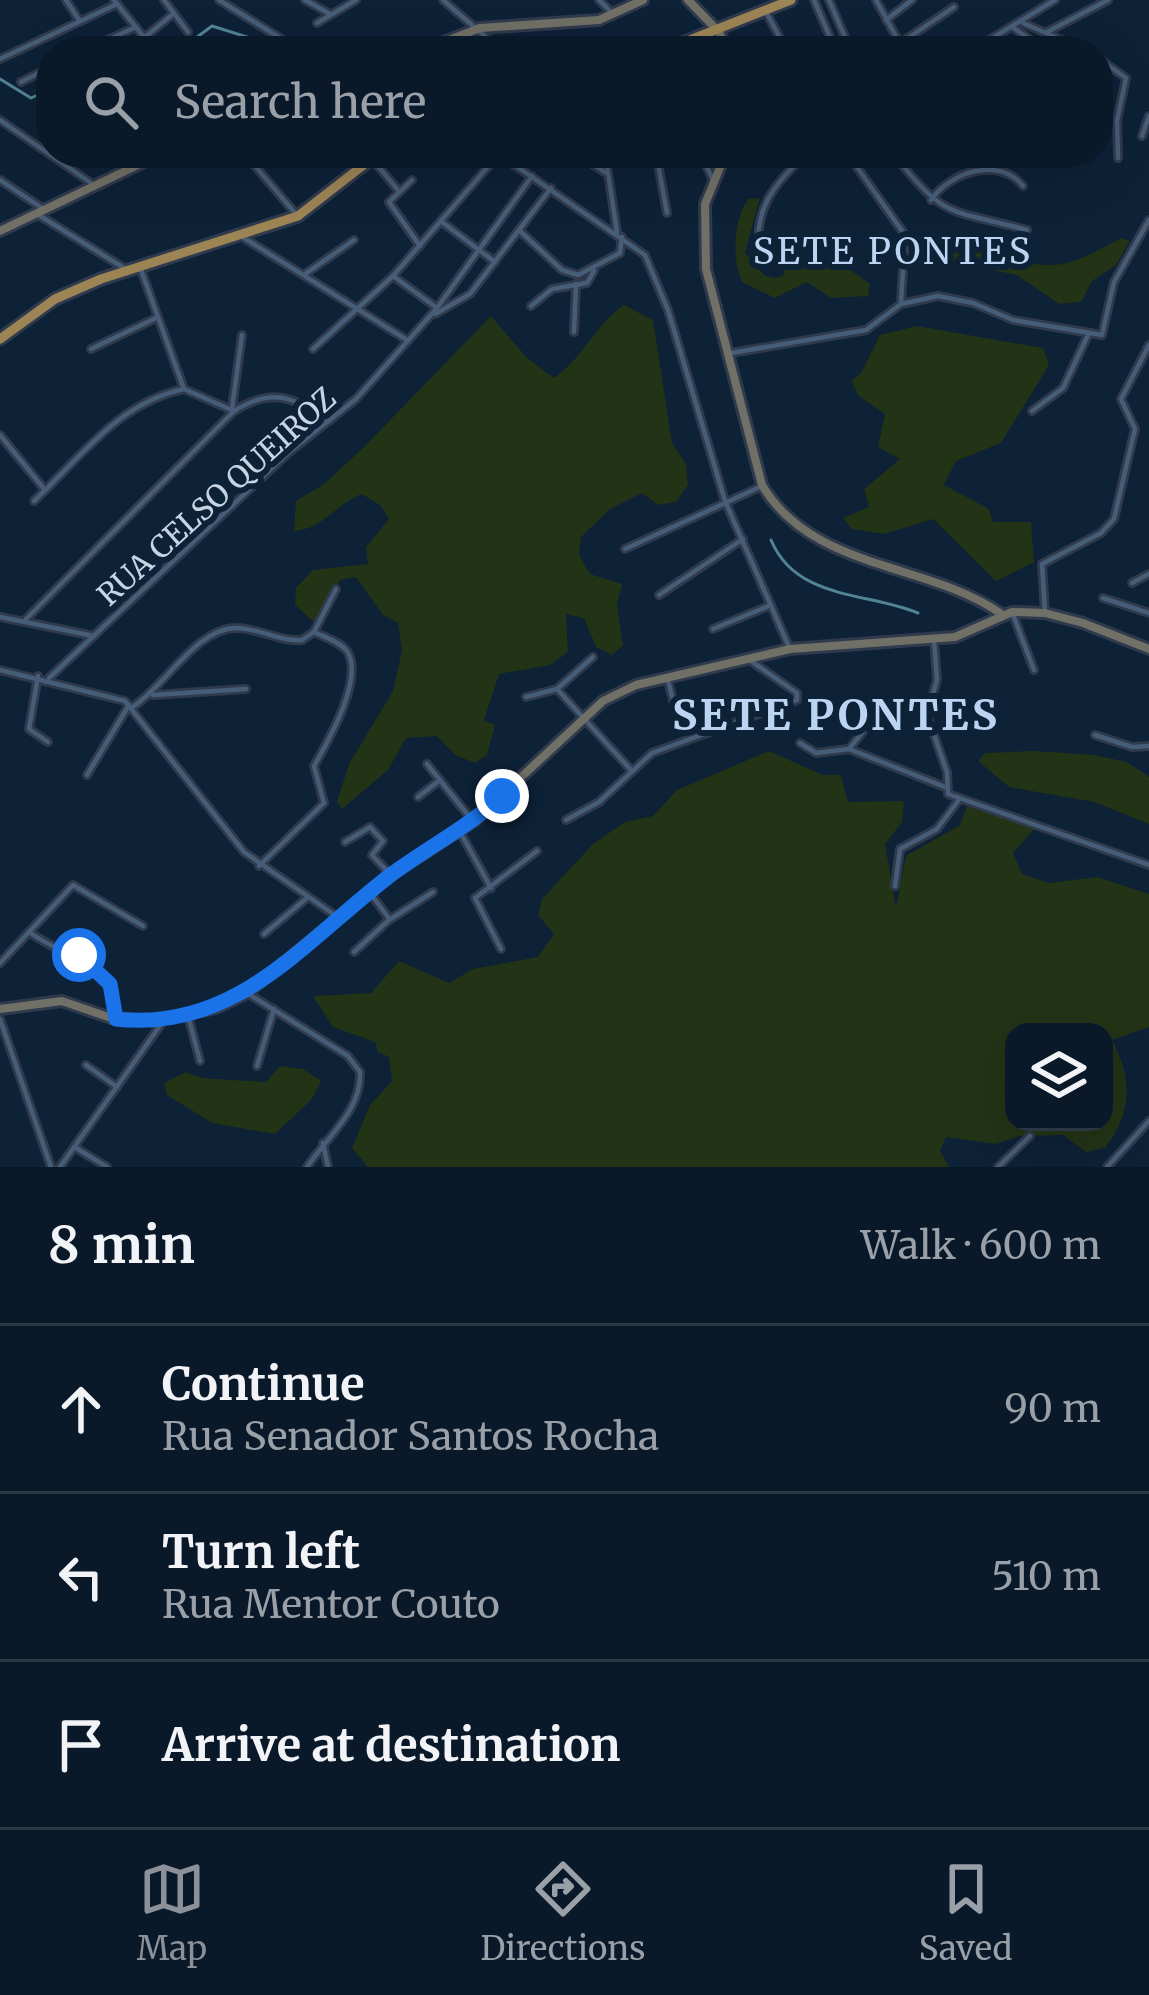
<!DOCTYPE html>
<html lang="en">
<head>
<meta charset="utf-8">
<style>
	body { margin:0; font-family:Merriweather,serif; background:#132231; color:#f1f3f6 }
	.controls { position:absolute; right:36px; bottom:36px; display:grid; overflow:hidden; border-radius:24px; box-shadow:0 12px 48px #0002 }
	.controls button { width:108px; height:108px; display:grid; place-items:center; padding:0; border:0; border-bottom:3px solid #2a3846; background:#0a1929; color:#f1f3f6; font:60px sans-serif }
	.stop { position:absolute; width:36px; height:36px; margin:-27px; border:9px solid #1a73e8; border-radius:50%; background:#fff }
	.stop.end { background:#1a73e8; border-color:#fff; box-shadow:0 3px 12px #0008 }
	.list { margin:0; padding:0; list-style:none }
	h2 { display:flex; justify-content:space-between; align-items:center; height:156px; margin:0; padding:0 48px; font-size:51px }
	h2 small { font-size:39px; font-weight:400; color:#99a0a8 }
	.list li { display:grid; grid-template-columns:78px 1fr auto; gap:36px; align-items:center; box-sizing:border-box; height:168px; padding:0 48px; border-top:3px solid #2a3846 }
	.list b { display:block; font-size:45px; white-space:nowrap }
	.list p { margin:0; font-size:39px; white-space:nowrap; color:#99a0a8 }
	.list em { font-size:39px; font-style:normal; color:#99a0a8 }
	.icon { flex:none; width:66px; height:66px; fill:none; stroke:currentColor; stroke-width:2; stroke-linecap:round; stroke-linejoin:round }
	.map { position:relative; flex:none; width:1149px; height:1167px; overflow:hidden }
	.search { position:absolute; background:#0a1929; box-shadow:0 12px 48px #0002; left:36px; right:36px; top:36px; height:132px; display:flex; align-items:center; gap:30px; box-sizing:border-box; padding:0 42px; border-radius:48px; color:#99a0a8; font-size:45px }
	.sheet { height:660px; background:#0a1929 }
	nav { display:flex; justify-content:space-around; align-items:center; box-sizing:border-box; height:168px; border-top:3px solid #2a3846; background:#0a1929; font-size:33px; color:#99a0a8 }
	nav a { display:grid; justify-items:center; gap:6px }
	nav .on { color:#8c9099 }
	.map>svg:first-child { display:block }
	.green { fill:#233316; fill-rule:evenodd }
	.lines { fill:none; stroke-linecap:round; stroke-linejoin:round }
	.stream { stroke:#528592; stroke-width:3 }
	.street-casing { stroke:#303a4d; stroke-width:10 }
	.secondary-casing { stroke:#303a4d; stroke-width:14 }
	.primary-casing { stroke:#303a4d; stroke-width:15 }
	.street { stroke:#475d77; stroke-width:4.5 }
	.secondary { stroke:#717066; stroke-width:8 }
	.primary { stroke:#9c8455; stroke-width:9 }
	.route { stroke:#1a73e8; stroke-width:15 }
	.labels { text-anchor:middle; stroke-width:12; stroke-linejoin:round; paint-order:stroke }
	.street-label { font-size:30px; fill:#c7d4e3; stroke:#0d2137 }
	.quarter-label { font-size:36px; letter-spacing:3px; fill:#bbd4f2; stroke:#0d2137 }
	.district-label { font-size:42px; font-weight:bold; letter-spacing:3px; fill:#bbd4f2; stroke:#0d2137 }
</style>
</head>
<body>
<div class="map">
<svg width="1149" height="1167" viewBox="0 0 1149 1167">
	<rect width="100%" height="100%" fill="#0d2137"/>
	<g class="green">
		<path d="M760,198L745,253L765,276L776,278L784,275V265L791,261C837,276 819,245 870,284L868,296L831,298L807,282L775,298L742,282C732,259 733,221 748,199Z"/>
		<path d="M1121,238L1130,241L1116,265L1092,281L1081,302L1059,304L1017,275L951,262L942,248C977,237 1015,267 1051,265C1075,265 1100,249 1121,238Z"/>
		<path d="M624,305L653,320L672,443L686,464L688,485L676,502L658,505L642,493L610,509L581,537L579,555L590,574L622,584L617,605L623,645L612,655L596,647L584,618L566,614L568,652L550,665L499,674L484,720L495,725L487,755L475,763L455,755L437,736L406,738L388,770L342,809L337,802L349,764L393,691L402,650L398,623L383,615L356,577L340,580L325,611L314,622L295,605L296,588L313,570L368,564L366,547L389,519L380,505L362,494C335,504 324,529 294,531L296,501L324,484L363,448L491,316L527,358L554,378C582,359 596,324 624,305Z"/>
		<path d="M917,326L1043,348L1049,365L1001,443L956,461L944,485L989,509L993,522H1031L1034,562L996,581L933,519L884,534L852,529L843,518L869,507L864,489L900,459L878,447L885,414L859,396L851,381L861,373L880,335Z"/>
		<path d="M769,751L823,775H841L848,802L904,801L902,822L885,844L896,908L906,856L960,825L968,803L1035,828L1013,853L1022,874L1049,883L1097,877L1149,894V1027L1112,1040C1133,1079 1132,1113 1105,1148L1086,1152L1063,1135L1020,1136L996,1144L946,1137L940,1151L949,1167H368L352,1148L370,1105L392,1081L389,1057L378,1052L375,1042L333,1027L313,996L371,993L399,961L449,983L473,969L538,957L554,934L538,915L542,899L593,844L625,822L653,816L677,790ZM1014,1032H1104V1122H1014Z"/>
		<path d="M1034,751L1094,755L1127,762L1149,777V824L1094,802L1009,787L978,761L985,753Z"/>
		<path d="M280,1066L303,1069L321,1081L312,1099L275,1134L212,1123L167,1095L164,1083L186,1072L201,1078L266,1082Z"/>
	</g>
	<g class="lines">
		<g class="stream">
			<path d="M166,47L185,46L212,26L273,45"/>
			<path d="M143,51H144"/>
			<path d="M0,79L31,98L51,89"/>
			<path d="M771,540C796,600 867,592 918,613"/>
		</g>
		<defs>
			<g id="street">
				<path d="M66,0L79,20"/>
				<path d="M114,0L155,51"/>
				<path d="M164,0L188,32"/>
				<path d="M219,0L301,51"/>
				<path d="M305,0L330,14"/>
				<path d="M443,0L502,51"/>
				<path d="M599,0L612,13"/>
				<path d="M814,0L836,51"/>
				<path d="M829,0L851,51"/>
				<path d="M876,0L904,51"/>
				<path d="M766,12L787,51"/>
				<path d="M886,20L912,0"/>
				<path d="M317,23L356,0"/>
				<path d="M1023,23L1087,51"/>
				<path d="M1014,28L1046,51"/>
				<path d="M1047,32L1108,0"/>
				<path d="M145,37L173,14"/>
				<path d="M899,44L954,7"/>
				<path d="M83,51L136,27"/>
				<path d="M235,51L251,47"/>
				<path d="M971,51L1055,0"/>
				<path d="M1098,58L1126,78L1117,121L1118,158"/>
				<path d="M0,59L117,4"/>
				<path d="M21,82L51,67"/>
				<path d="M47,111L51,114"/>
				<path d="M0,120L94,185"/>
				<path d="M1142,136L1149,116"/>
				<path d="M106,153L128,169"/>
				<path d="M132,153L142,161"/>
				<path d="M244,153L295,213"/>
				<path d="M367,153L398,190"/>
				<path d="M497,153L645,255L668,310L725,501L790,649"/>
				<path d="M576,153L606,173"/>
				<path d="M605,153L617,232"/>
				<path d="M656,153L667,213"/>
				<path d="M700,153L712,178"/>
				<path d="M847,153L905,235L901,302"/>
				<path d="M893,153C944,220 950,209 1027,230"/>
				<path d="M1038,153L1041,157"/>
				<path d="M519,166L527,153"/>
				<path d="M0,180L45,210"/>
				<path d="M412,180L389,202L420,246"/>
				<path d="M931,200C949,173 999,155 1023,186"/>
				<path d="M37,214L124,268"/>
				<path d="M442,222L495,262"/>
				<path d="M520,231L562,270L578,275L620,253L622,237"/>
				<path d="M244,238L407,340"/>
				<path d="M783,263L760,257C752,210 774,183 808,153"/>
				<path d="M141,270L184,389"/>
				<path d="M305,274L354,240"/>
				<path d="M393,276L437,308"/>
				<path d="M531,306L552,289L587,283L594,271"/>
				<path d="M435,314L470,294L551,188"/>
				<path d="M574,332L576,284"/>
				<path d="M91,349L156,318"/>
				<path d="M313,349L393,276L499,154"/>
				<path d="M731,353L866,330L901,304L938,296L973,303L1013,320L1102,335L1114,282L1149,220"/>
				<path d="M232,408L242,335"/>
				<path d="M1032,411L1063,388L1089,333"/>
				<path d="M0,435L45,490"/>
				<path d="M34,501C81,457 118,403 184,389L234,411"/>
				<path d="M625,549L762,486"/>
				<path d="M1132,583L1149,574"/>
				<path d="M659,595L743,539"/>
				<path d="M1103,598L1149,613"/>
				<path d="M1012,612L1034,670"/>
				<path d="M1045,613L1042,564L1101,533L1114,519L1135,429L1121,399L1149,345"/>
				<path d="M0,617L94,636"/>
				<path d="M26,619L234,411C273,387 293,397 329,421"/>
				<path d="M713,629L771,605"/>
				<path d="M934,640L937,680L927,715L947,772L948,794L1149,865"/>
				<path d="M0,670L125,701L244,852L339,918"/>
				<path d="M38,676L29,729L48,742"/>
				<path d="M667,677L678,719"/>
				<path d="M49,678L288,453L356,399L437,308L532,176"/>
				<path d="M557,689L631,770"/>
				<path d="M153,695L246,689"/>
				<path d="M526,697L557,689L593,657"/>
				<path d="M131,708C164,688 196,628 236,628C259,628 280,642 302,640L314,632L336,589"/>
				<path d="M1095,735L1132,747L1149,746"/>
				<path d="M800,743L816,753L849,749L945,787"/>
				<path d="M849,749L873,719L898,709"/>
				<path d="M427,764L472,820"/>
				<path d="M87,775L129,705"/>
				<path d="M418,797L440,780"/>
				<path d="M566,820L599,802L652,753L797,700V693L748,659"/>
				<path d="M459,830L491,888"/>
				<path d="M345,842L370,827L383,841L372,855L391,875"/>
				<path d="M259,866L324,803L314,766C327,743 365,678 347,651C340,642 325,637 314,632"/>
				<path d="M895,886L900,849L937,829L958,801"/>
				<path d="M370,893L388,917"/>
				<path d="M32,934C73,962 110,959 117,1019"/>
				<path d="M264,934L308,897"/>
				<path d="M501,949L475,898L537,851"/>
				<path d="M354,952L389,920L433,892"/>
				<path d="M0,963L73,885L143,926"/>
				<path d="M247,993L348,1056L360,1072C362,1110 327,1137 307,1167"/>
				<path d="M188,1016L200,1061"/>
				<path d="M0,1019L51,1167"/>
				<path d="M86,1065L117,1087"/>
				<path d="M257,1066L274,1009"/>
				<path d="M323,1143L328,1167"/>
				<path d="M76,1148L107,1167"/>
				<path d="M60,1167L164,1020"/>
				<path d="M998,1167L1030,1136"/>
				<path d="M1107,1167L1149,1121"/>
			</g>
			<g id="secondary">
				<path d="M688,0L719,32L728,51"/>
				<path d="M420,51L480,28L599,20L643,0"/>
				<path d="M726,153L705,204L706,269L762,485C812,570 926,562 1000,613"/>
				<path d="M0,231L163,153"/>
				<path d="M0,1009L62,1001L111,1018L154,1021L216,1008L247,993L391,875L474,821L603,701L636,685L790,649L955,637L1012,612L1045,613L1083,623L1149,649"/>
			</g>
			<g id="primary">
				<path d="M662,51L791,0"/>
				<path d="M0,339L55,299L101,279L298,216L379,153"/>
			</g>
		</defs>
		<use href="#street" class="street-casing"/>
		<use href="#secondary" class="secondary-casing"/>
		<use href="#primary" class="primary-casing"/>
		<use href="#street" class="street"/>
		<use href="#secondary" class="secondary"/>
		<use href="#primary" class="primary"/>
	</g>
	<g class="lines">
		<path class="route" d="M79,955L110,984L116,1019C235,1032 303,943 388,877C425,849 467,828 502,796"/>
	</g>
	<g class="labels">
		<g class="street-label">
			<text transform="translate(217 497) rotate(-42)" y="10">RUA CELSO QUEIROZ</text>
		</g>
		<g class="quarter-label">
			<text x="893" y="264">SETE PONTES</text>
		</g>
		<g class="district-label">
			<text x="836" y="730">SETE PONTES</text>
		</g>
	</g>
</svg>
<div class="controls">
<button><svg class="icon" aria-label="layers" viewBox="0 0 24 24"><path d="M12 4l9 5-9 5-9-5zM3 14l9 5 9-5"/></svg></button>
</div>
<div class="stop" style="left:79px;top:955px"></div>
<div class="stop end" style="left:502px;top:796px"></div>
<div class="search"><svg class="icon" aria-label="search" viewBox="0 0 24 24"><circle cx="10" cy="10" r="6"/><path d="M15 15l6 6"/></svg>Search here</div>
</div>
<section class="sheet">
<h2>8 min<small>Walk · 600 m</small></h2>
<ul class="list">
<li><svg class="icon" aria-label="ahead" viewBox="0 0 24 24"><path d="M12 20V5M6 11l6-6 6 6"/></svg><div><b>Continue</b><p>Rua Senador Santos Rocha</p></div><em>90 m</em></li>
<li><svg class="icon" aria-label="left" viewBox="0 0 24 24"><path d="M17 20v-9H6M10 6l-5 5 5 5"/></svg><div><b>Turn left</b><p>Rua Mentor Couto</p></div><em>510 m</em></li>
<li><svg class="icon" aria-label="arrive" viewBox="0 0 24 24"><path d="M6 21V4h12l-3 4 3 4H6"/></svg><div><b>Arrive at destination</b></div></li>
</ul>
</section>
<nav>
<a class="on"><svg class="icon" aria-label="map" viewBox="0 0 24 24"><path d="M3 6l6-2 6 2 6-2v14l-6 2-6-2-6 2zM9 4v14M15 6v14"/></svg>Map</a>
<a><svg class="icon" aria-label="directions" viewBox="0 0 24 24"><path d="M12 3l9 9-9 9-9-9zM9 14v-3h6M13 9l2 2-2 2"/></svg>Directions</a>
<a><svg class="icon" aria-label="saved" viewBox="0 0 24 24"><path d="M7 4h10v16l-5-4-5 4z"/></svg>Saved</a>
</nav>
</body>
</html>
